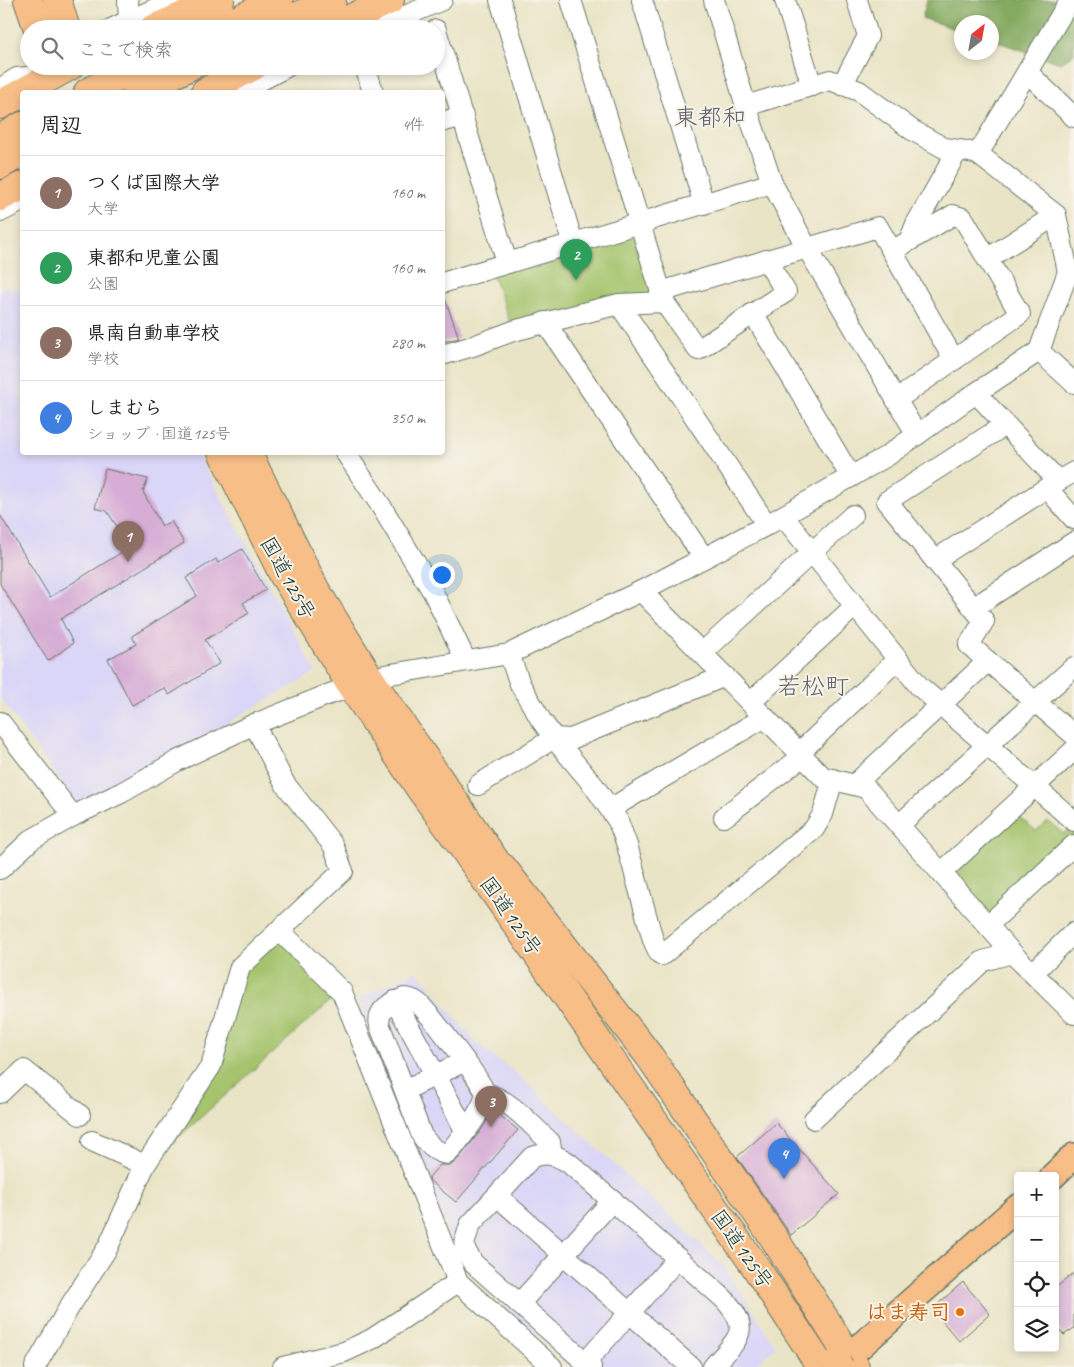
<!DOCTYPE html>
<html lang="ja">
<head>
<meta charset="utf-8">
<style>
	body { margin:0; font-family:Caveat,"Klee One",sans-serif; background:#f6f6f6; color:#222 }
	.controls { position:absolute; right:15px; bottom:15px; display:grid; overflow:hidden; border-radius:5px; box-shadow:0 2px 8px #0003 }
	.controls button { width:45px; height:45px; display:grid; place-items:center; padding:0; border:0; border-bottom:1px solid #e0e0e0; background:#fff; color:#222; font:25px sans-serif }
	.compass { position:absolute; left:954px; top:15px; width:45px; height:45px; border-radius:50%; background:#fff; box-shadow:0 2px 8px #0003; rotate:31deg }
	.you { position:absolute; left:441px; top:574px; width:18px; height:18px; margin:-12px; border:4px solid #fff; border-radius:50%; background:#1a73e8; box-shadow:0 0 0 8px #1a73e833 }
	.badge { display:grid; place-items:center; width:32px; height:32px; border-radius:50%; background:#1f6fb2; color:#fff; font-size:16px; font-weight:700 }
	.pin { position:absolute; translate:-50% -41px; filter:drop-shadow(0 1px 2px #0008) }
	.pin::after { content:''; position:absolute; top:26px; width:18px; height:15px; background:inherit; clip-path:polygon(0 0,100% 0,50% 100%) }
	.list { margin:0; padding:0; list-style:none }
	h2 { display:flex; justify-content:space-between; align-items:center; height:65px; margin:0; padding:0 20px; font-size:21px }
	h2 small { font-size:16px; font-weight:400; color:#767676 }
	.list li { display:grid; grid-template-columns:32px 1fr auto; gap:15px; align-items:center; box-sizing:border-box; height:75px; padding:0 20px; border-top:1px solid #e0e0e0 }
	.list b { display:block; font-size:19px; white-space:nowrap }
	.list p { margin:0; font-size:16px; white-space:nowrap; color:#767676 }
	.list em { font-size:16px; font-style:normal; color:#767676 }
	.icon { flex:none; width:28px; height:28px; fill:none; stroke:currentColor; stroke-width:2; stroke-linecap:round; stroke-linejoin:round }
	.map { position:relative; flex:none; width:1074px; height:1367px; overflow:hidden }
	.search { position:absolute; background:#fff; box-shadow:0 2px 8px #0003; left:20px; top:20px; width:425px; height:55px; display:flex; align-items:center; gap:12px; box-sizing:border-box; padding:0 18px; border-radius:28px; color:#767676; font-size:19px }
	.panel { position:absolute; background:#fff; box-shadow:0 2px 8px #0003; left:20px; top:90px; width:425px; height:365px; border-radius:5px }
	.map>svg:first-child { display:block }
	.built { fill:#dad6f7 }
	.green { fill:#a5c46d; stroke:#628050 }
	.forest { fill:#84aa60; stroke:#52744a }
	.building { fill:#d7add6 }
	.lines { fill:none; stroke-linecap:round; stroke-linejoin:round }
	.minor-casing { stroke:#667767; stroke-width:22 }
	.major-casing { stroke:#667767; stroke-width:28 }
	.highway-casing { stroke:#667767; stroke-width:30 }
	.minor { stroke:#fff; stroke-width:20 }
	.major { stroke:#f7be88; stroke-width:25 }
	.highway { stroke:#f7be88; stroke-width:28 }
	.highway-bridge-casing { stroke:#667767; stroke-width:30; stroke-linecap:butt }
	.highway-bridge { stroke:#f7be88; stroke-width:28 }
	.food-dot { fill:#e8710a; stroke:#f7f3e8; stroke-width:2 }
	.labels { text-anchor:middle; stroke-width:4; stroke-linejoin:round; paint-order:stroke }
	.street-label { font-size:21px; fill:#1f3d34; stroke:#f7f3e8 }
	.food-label { font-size:21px; font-weight:bold; fill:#c56008; stroke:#f7f3e8; text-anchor:end }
	.quarter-label { font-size:24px; fill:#5f646d; stroke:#f7f3e8 }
</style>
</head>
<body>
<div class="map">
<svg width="1074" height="1367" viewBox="0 0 1074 1367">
	<rect width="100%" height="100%" fill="#f7f3e8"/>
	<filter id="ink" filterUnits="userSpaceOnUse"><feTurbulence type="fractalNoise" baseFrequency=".02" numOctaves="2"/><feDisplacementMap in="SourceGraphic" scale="10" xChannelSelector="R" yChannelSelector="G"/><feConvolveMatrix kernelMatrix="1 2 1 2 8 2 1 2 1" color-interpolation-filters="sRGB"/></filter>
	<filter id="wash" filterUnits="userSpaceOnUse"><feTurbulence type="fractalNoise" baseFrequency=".0096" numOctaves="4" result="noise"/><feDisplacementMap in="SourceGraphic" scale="20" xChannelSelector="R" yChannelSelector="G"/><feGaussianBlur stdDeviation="1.12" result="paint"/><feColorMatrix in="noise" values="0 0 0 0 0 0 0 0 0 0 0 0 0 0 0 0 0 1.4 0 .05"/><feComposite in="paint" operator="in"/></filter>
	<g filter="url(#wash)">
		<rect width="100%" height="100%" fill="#eae4c6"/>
		<g class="built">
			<path d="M0,286L22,290V452L197,453L316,672L80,808L0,698Z"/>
			<path d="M417,971L477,1044L517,1074L724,1266L776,1347L753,1367H571L460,1264L358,999Z"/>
		</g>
		<g class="green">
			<path d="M639,224L660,292L513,331L490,268Z"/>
			<path d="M1012,811L1036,831L1048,821L1064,834L1070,829L1074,830V840L989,922L946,873Z"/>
			<path d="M280,934L338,994L149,1164L215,1069L244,969Z"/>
		</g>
		<path class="forest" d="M927,0H1074V54L1060,63L992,40V22H962L961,31L922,18Z"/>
		<g id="blocks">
			<g class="building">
				<path d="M442,296H444L459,338L442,342Z"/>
				<path d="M105,469L148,479L143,492L162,526L171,521L184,543L61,619L73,643L48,661L0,584V515L50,597L130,547L107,511L95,508Z"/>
				<path d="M242,549L266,590L243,603L249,613L205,640L220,663L169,695L164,688L132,705L108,659L136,644L132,636L197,596L186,578L216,559L218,563Z"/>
				<path d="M493,1110L518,1130L456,1202L430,1181L429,1177L440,1165H451L460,1157L482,1129Z"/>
				<path d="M776,1123L839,1194L791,1235L737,1157Z"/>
				<path d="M1074,1273V1328L1064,1335L1055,1325V1288Z"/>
				<path d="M963,1282L990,1314L959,1341L932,1309Z"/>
			</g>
		</g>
	</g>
	<g filter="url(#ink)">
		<use href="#blocks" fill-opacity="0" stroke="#667767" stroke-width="1"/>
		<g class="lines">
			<defs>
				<g id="minor">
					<path d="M128,0L129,20"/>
					<path d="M500,0L573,243"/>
					<path d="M642,0L704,204"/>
					<path d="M714,0L746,106L772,183L807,248L917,435"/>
					<path d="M785,0L812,86"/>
					<path d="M111,29L174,0"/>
					<path d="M375,29L442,0"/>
					<path d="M436,30L507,263"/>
					<path d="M365,66L373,92"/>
					<path d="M1027,72L1074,117"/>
					<path d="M842,85L868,36L857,0"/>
					<path d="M0,89L17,78L46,75"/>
					<path d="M239,92L288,66"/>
					<path d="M746,106L830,80L859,91L912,130L944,148L965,151L978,154"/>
					<path d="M442,122L463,116"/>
					<path d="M0,212L22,201"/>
					<path d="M909,241L916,224L958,150"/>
					<path d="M892,251L954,360"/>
					<path d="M987,259L1056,215"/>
					<path d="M442,283L772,183"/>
					<path d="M660,292L878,227L892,251L953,215L963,218L1020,314L896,400"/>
					<path d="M664,302L698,350L786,292L766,260"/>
					<path d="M619,304L767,525"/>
					<path d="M753,313L851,477"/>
					<path d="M545,322L704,558"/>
					<path d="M1039,351L1074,383"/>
					<path d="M442,355L473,346L513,331L619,304L664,302L571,0"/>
					<path d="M976,393L1058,481"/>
					<path d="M1005,425L887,501L984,621L969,645L1074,735"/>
					<path d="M345,452L381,506L433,592L466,661"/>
					<path d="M1047,488L1074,519"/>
					<path d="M783,516L919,686L1074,821"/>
					<path d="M935,560L1058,481L1074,472"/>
					<path d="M641,591L823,777L866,788L1012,953L1074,1014"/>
					<path d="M973,608L1074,542"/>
					<path d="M702,653L853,515"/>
					<path d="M509,654L520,684L541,720L554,738L594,786L618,821L627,845L653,940L659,953L662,955L814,829L823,814L833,779"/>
					<path d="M751,702L855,606"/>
					<path d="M0,722L73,816L121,793L177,761L250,726L327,695L385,675L509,654L641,591L767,525L887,456L976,393L1039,351L1068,272L1056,215L978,154L1070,0"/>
					<path d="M800,752L898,659"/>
					<path d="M855,784L988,661"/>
					<path d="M478,785L554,738L571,739L725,676"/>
					<path d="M610,809L765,717"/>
					<path d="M724,817L803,756"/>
					<path d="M899,825L1074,667"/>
					<path d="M0,869L31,840L73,816"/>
					<path d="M941,873L1074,750"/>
					<path d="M988,925L1074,845"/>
					<path d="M279,930L342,992L458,1282L552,1367"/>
					<path d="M1033,973L1074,932"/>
					<path d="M404,998C409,998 414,1000 418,1003C428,1012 484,1083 485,1093C486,1108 461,1137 452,1149L447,1154C435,1152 429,1145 422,1136L380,1026C376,1009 391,1003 404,998Z"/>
					<path d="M395,1001L465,1130"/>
					<path d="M405,1090L465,1061"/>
					<path d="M0,1093L24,1070L80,1115"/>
					<path d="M485,1093C512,1101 530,1124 550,1142L552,1154"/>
					<path d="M814,1119L983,961L1012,953"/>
					<path d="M92,1141L145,1165"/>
					<path d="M497,1196L691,1367"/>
					<path d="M519,1304L613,1200"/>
					<path d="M585,1363L678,1258"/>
					<path d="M35,1367L70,1306L108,1247L145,1165L211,1066L240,967L343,871L333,845L285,784L254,724"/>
					<path d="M283,1367L344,1352L372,1339L458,1282"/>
					<path d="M591,1367L473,1263L464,1248L465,1241L470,1225L532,1157C547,1152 557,1155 569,1163L723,1298C754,1331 737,1339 713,1367"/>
				</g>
				<g id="major">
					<path d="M1053,1176L1074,1156"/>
					<path d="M849,1356L1018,1207"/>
				</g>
				<g id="highway">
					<path d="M28,0L38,29"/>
					<path d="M57,0L66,29"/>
					<path d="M153,29L220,0"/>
					<path d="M218,29L279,0"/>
					<path d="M270,29L332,0"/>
					<path d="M328,29L390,0"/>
					<path d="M88,92L139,66"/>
					<path d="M137,92L190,66"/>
					<path d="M205,92L254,66"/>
					<path d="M0,105L70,66"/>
					<path d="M0,139L22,126"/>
					<path d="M0,165L22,152"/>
					<path d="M0,197L22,186"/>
					<path d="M222,452L284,576L352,687L421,790L459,842L755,1266L821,1367"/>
					<path d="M247,452L315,589L371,680L512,885"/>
					<path d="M503,868L650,1057L774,1238L855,1367"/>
				</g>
			</defs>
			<use href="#minor" class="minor-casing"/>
			<use href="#major" class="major-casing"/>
			<use href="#highway" class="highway-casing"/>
			<use href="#minor" class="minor"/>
			<use href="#major" class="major"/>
			<use href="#highway" class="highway"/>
			<defs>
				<path id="highway-bridge" d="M837,1363L839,1367"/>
			</defs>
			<use href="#highway-bridge" class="highway-bridge-casing"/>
			<use href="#highway-bridge" class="highway-bridge"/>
		</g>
	</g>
	<circle class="food-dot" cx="960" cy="1312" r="5"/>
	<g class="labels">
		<g class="street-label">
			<text transform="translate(288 578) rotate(61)" y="7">国道125号</text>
			<text transform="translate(511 916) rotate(55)" y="7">国道125号</text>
			<text transform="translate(742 1249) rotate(55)" y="7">国道125号</text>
		</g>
		<g class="food-label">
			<text x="950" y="1319">はま寿司</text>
		</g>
		<g class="quarter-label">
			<text x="710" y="125">東都和</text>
			<text x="813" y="694">若松町</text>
		</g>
	</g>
</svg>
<div class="controls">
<button>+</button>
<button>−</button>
<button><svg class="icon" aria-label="locate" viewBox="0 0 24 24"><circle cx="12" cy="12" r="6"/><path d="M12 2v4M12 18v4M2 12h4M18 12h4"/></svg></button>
<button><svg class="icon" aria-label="layers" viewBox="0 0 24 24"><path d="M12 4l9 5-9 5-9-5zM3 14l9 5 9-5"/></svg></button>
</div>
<svg class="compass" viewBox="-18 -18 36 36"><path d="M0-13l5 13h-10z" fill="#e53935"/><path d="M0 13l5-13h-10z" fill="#767676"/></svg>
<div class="you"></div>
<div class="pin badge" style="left:128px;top:562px;background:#8d6e63">1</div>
<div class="pin badge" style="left:576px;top:280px;background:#2e9e5b">2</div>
<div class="pin badge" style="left:491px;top:1127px;background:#8d6e63">3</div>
<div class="pin badge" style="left:784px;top:1179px;background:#3f7fe0">4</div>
<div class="search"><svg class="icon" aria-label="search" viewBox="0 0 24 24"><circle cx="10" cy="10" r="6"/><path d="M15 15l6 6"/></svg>ここで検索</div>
<section class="panel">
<h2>周辺<small>4件</small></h2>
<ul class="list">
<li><span class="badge" style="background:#8d6e63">1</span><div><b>つくば国際大学</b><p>大学</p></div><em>160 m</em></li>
<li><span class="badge" style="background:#2e9e5b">2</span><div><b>東都和児童公園</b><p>公園</p></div><em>160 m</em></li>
<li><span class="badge" style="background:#8d6e63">3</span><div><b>県南自動車学校</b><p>学校</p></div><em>280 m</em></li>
<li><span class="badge" style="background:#3f7fe0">4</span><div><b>しまむら</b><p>ショップ · 国道125号</p></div><em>350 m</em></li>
</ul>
</section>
</div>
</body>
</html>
